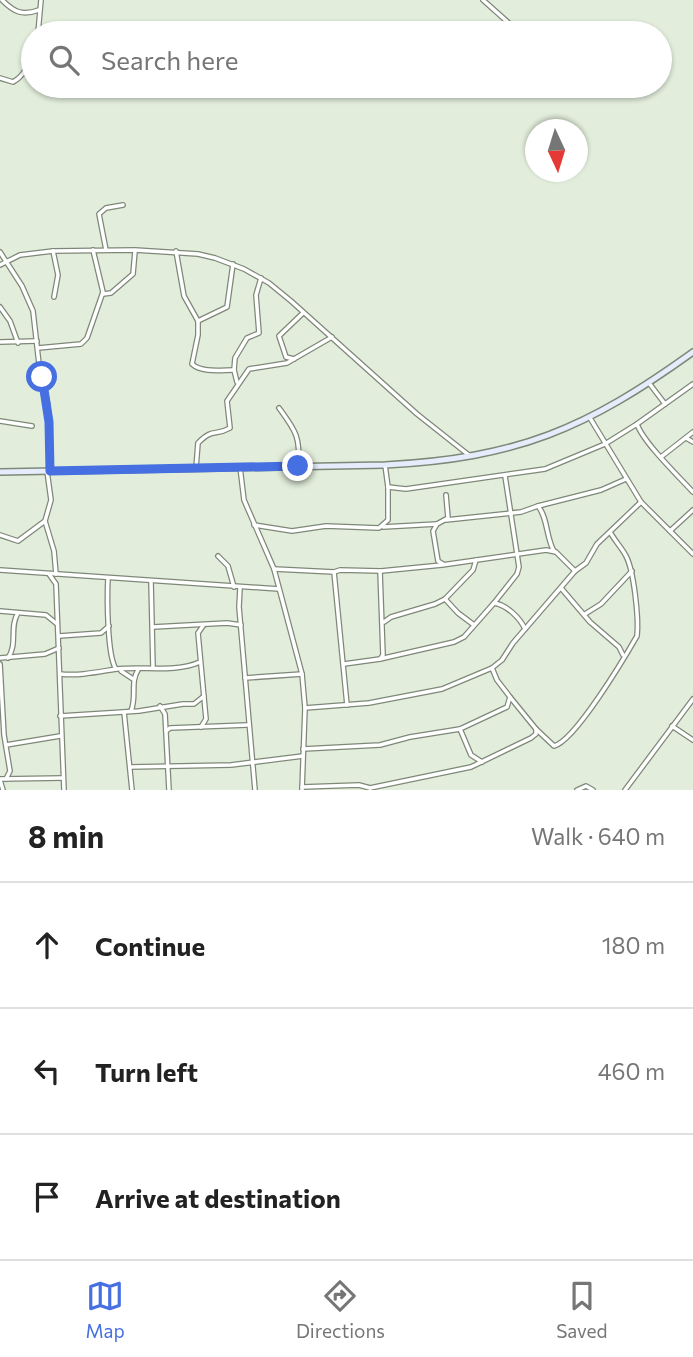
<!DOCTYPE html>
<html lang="en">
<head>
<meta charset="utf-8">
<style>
	body { margin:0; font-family:Commissioner,sans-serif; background:#f6f6f6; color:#222 }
	.compass { position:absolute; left:525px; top:119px; width:63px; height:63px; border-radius:50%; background:#fff; box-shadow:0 2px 5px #0004; rotate:176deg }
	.stop { position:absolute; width:21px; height:21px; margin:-16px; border:5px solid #466fe1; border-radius:50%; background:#fff }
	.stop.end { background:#466fe1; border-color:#fff; box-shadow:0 2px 7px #0008 }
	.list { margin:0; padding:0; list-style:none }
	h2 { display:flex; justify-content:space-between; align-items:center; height:91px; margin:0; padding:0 28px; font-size:30px }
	h2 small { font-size:23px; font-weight:400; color:#767676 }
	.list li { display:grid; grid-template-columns:46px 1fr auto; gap:21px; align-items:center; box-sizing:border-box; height:126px; padding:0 28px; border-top:2px solid #e0e0e0 }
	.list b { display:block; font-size:26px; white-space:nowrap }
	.list em { font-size:23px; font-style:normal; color:#767676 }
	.icon { flex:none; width:38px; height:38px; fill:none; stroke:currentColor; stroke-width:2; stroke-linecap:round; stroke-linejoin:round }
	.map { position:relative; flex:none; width:693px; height:790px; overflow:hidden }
	.search { position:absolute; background:#fff; box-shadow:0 2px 5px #0004; left:21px; right:21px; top:21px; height:77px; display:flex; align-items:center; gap:18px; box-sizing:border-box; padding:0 24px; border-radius:38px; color:#767676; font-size:26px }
	.sheet { height:469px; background:#fff }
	nav { display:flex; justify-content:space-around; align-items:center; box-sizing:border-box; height:98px; border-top:2px solid #e0e0e0; background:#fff; font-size:19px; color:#767676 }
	nav a { display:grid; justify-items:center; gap:4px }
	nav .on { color:#466fe1 }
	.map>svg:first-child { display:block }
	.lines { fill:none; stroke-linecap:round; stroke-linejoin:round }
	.minor-casing { stroke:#7e8878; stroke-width:6 }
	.secondary-casing { stroke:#7e8878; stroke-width:8 }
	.minor { stroke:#fff; stroke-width:3.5 }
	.secondary { stroke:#e5ecfc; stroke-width:5 }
	.route { stroke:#466fe1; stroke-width:9 }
</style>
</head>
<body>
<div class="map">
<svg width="693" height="790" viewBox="0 0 693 790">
	<rect width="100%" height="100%" fill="#e2eddb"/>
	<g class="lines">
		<defs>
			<g id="minor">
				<path d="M2,0C14,12 22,16 39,10"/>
				<path d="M483,0L520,33"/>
				<path d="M38,33L41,0"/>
				<path d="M0,78L13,82C24,76 30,63 33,52"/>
				<path d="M106,250L99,214L106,208L123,205"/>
				<path d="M53,251L58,275L54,297"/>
				<path d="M176,251L184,296L198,321V335L192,364C202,373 221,370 234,370"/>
				<path d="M0,252L22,286L33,311L39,364L48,406L50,471"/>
				<path d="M0,265L20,255L53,251L135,250L198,254L215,258L244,269L269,283L291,301L417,414L470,456"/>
				<path d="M103,294L111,293L133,274L135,251"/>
				<path d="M0,307L10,321L18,343"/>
				<path d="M198,321L227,307L233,264"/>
				<path d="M0,342L37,341"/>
				<path d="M38,348L81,344L87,338L103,292L93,250"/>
				<path d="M294,359L286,357L279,336L303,313"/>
				<path d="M237,382L234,370L235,358L247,338L259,333L256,295L261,278"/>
				<path d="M649,383L665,404"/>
				<path d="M693,384L637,424C643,442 679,477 693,492"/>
				<path d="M279,408C295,430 301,437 298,466"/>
				<path d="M590,418L641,502L693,554"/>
				<path d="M0,421L32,426"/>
				<path d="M686,438L693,442"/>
				<path d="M661,457L693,432"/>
				<path d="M240,467L244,500L274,569L302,674L305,708L302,790"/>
				<path d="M196,468L198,443C214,427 214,437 230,428L227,401L249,369L287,363L332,337"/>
				<path d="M47,471L51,500L45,521L54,551L56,574"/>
				<path d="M388,487L406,489L545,469L605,444L637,424"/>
				<path d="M538,506L601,490L626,479"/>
				<path d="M446,520L521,512L538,506C548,518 546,538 554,551"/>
				<path d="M254,525L292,531L326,526L379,528L388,520V487L385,465"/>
				<path d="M383,527L437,524"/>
				<path d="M670,531L693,510"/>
				<path d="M0,535L18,541L45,521"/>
				<path d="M218,556L228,566L234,587"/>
				<path d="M443,564L438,561L433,531L437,524L448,518L446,495"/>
				<path d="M274,569L334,572L347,705"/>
				<path d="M0,570L279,589"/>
				<path d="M334,572L340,570L381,571L442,565L546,550L556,552L575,571"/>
				<path d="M49,574L56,584L64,790"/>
				<path d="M108,578C107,597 107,656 116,669"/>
				<path d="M151,581L153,668"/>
				<path d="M240,588L239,607L255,790"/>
				<path d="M561,588L590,622L619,647L623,655"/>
				<path d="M445,599L458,613L474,625"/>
				<path d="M494,603L517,574L519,567L505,476"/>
				<path d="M0,611L46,615L57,624"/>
				<path d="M585,614L601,604L632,571"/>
				<path d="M384,622L391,617L435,604L445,599L473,570L476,560"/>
				<path d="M153,627L227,623L241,625"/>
				<path d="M59,636L101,633L109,626"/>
				<path d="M0,658L45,654L59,648"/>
				<path d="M8,658C18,644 9,627 18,613"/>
				<path d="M380,659L454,642L464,637L494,603C507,605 520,618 525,629"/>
				<path d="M0,664L4,735L10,771L6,779"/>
				<path d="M344,664L380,659L383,655L380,571"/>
				<path d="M121,671L133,679"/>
				<path d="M60,674C80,676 97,672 116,669C143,666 175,673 200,662"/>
				<path d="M245,678L302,674"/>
				<path d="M160,706L165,714L169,790"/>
				<path d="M305,708L369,703L442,689L492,668"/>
				<path d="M131,711C137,697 130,682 138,670"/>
				<path d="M124,712L132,790"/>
				<path d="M60,716L139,711L183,704H194L204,696"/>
				<path d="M672,726L693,740"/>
				<path d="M201,727L206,719L198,633L203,626"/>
				<path d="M460,729L471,755L482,762"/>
				<path d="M536,729L554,746C575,741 625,657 637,636C639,619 634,571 626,556C622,548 615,541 610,532"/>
				<path d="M166,731L170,728L247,725"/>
				<path d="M6,745L60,736"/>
				<path d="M303,749L380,745L410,737L460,729L507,707L510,697L497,680L492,668L502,660L513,643L575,571L586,563L597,544L641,502"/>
				<path d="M130,767L231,765L303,756"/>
				<path d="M0,779L63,778"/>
				<path d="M0,780L3,790"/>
				<path d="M302,787L359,785L370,788"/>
				<path d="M370,788L471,767L531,738L536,734V729L510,697"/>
				<path d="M577,790L586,786L593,790"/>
				<path d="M625,790L693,699"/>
			</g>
			<path id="secondary" d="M0,472L385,465C518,458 586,429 693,352"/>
		</defs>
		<use href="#minor" class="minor-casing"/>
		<use href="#secondary" class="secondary-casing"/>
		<use href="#minor" class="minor"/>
		<use href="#secondary" class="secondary"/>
	</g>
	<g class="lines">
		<path class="route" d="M42,377L49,422L50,471L298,466"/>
	</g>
</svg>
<svg class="compass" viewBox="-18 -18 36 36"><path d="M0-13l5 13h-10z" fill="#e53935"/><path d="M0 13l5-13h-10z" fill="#767676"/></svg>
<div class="stop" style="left:42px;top:377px"></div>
<div class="stop end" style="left:298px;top:466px"></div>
<div class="search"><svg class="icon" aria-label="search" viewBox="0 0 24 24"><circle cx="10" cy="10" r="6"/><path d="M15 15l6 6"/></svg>Search here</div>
</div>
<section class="sheet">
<h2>8 min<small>Walk · 640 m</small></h2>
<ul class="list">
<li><svg class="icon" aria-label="ahead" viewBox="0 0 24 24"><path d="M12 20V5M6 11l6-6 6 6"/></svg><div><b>Continue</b></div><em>180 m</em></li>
<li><svg class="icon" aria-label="left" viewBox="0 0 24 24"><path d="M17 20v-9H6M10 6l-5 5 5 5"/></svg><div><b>Turn left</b></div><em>460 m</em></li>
<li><svg class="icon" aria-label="arrive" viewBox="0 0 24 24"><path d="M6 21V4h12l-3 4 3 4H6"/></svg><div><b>Arrive at destination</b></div></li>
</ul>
</section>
<nav>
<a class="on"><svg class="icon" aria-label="map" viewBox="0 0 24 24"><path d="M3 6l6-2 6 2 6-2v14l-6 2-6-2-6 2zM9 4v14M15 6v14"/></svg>Map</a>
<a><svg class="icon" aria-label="directions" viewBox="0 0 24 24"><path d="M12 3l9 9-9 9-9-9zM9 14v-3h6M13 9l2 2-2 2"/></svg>Directions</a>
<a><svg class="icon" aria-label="saved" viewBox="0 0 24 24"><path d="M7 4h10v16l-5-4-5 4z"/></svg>Saved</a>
</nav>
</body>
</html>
